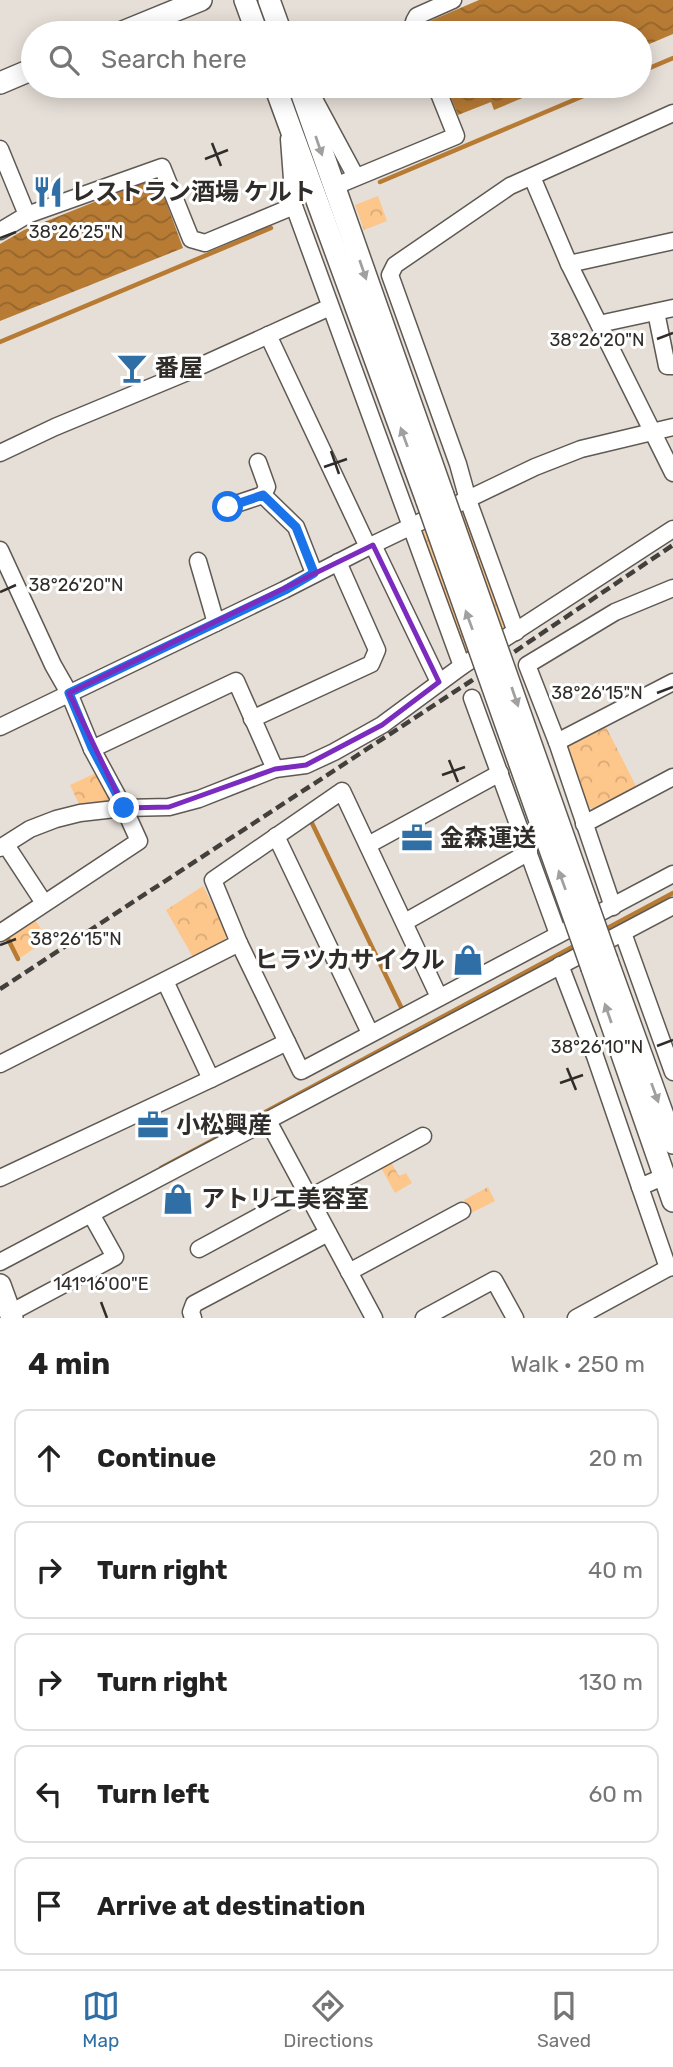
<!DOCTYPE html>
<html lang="en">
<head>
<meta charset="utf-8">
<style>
	body { margin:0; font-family:Rubik,"Noto Sans JP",sans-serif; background:#f6f6f6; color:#222 }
	.stop { position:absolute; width:21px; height:21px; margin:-16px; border:5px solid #1a73e8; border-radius:50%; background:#fff }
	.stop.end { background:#1a73e8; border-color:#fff; box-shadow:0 2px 7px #0008 }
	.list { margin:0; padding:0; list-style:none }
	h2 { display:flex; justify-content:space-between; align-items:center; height:91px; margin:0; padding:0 28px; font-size:30px }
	h2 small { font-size:23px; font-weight:400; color:#767676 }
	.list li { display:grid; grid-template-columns:46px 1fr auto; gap:21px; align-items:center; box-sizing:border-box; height:98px; margin:0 14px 14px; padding:0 14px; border:2px solid #e0e0e0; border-radius:14px }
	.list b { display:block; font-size:26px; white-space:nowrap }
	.list em { font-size:23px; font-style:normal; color:#767676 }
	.icon { flex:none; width:38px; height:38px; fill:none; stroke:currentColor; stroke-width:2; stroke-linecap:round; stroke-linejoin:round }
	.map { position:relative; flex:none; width:673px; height:1318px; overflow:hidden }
	.search { position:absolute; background:#fff; box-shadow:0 4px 18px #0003; left:21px; right:21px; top:21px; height:77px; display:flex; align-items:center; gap:18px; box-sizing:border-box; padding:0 24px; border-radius:38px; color:#767676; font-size:26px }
	.sheet { height:651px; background:#fff }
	nav { display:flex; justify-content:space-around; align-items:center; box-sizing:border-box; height:98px; border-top:2px solid #e0e0e0; background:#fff; font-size:19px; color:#767676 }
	nav a { display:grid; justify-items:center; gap:4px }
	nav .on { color:#2f6fa5 }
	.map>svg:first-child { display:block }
	.park { fill:url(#park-crowns) }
	.water { fill:url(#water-waves) }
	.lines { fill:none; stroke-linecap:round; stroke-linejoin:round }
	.stream { stroke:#b77b34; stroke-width:4.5 }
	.street-casing { stroke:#5f5953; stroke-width:19 }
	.secondary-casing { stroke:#5f5953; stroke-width:24 }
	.street { stroke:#fff; stroke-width:16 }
	.secondary { stroke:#fff; stroke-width:21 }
	.rail { stroke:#43403c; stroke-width:4.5; stroke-dasharray:10 5; stroke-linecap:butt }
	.secondary-bridge-casing { stroke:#5f5953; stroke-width:24; stroke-linecap:butt }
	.secondary-bridge { stroke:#fff; stroke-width:21 }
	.oneway { fill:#a1a09f }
	.route { stroke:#1a73e8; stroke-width:9 }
	.marked { fill:none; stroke:#7b2cbf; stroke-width:5; stroke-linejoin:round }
	.ticks { fill:none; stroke:#2f2c29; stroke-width:2.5 }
	.labels { text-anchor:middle; stroke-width:6; stroke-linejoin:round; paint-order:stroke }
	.poi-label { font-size:24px; font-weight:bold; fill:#2f2c29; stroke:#fff; text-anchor:start }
	.ticks-label { font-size:18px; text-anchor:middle; fill:#2f2c29; stroke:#fff; stroke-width:6; stroke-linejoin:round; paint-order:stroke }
</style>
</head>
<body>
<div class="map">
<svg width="673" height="1318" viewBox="0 0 673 1318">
	<defs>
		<pattern id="park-crowns" width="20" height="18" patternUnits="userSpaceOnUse" patternTransform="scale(1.75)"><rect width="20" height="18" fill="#fdc68b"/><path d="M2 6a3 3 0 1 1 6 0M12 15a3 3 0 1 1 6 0" fill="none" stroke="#d9aa78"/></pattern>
		<pattern id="water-waves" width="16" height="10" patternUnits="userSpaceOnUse" patternTransform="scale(1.75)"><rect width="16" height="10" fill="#b77b34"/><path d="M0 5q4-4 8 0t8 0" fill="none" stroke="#95652c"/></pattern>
	</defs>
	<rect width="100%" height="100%" fill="#e6dfd8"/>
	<g class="park">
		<path d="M378,196L387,221L364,230L355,205Z"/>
		<path d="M467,511L510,631L464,657L420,533Z"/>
		<path d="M604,723L637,788L595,809L585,807L566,751L569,741Z"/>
		<path d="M98,772L109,796L106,803L80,806L70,785Z"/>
		<path d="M203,886L228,934L222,945L194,959L166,910Z"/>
		<path d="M35,920L48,939L20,958L9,937Z"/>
		<path d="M386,1162L392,1164L399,1176L406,1173L412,1183L395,1193L380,1166Z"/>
		<path d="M488,1187L495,1201L471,1213L464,1200Z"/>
	</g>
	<g class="water">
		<path d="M479,0H673V34L640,48V33H424L423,31L425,23Z"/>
		<path d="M446,86H551L494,110L491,102L458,115Z"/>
		<path d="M157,177L183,248L0,321V244L24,230Z"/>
	</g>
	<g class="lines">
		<g class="stream">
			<path d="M640,72L673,58"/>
			<path d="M380,182L607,86"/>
			<path d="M0,342L271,228"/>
			<path d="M310,819L402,1009"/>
			<path d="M602,931L673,893"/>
			<path d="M6,935L18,959"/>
			<path d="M161,1168L576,945"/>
		</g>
		<defs>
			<g id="street">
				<path d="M414,33C412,26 413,22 417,16L453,0"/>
				<path d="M307,86L356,177"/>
				<path d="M289,139L294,206L462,666"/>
				<path d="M0,149L27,215"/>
				<path d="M532,177L569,264L673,473"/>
				<path d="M333,187L456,136L436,86"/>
				<path d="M0,231L27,215L162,167L191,239L205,243L294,206"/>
				<path d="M569,264L673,241"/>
				<path d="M656,312L667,366H673"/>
				<path d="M599,324L673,308"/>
				<path d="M268,335L368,547"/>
				<path d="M0,453L55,427L185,373L330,307"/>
				<path d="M258,462L267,487L263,495"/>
				<path d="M227,507L263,495L296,527L314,573"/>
				<path d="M373,545L439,682"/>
				<path d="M0,550L53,665L69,693L92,749L124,808L139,841L0,933"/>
				<path d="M198,561L216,623"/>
				<path d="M516,632L468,500L458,464L390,275L395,265L510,186L673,113"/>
				<path d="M472,698L558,934"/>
				<path d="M252,719L371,664L377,650L338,562"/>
				<path d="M0,727L284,590L368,547L535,467L581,449L673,427"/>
				<path d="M557,742L673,682"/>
				<path d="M92,749L236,681L275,769"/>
				<path d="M584,824L673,777"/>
				<path d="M276,836L370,1033"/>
				<path d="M6,845L44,903"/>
				<path d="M368,845L500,773"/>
				<path d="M0,848L30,829L56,819L80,813L124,808L169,807L199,799L275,769L306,765L334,752L382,725L462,666L673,529"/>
				<path d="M613,907L557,742L527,665L615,612L673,588"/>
				<path d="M405,922L529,852"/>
				<path d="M623,933L673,1072"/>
				<path d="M560,965L595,1056L640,1187L665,1176"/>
				<path d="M165,981L211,1079L287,1042"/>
				<path d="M439,997L342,791L213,880L239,943L301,1071L673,874"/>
				<path d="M0,1064L239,943"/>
				<path d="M268,1121L374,1318"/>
				<path d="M0,1178L211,1079"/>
				<path d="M640,1187L668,1268"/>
				<path d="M309,1198L423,1136"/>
				<path d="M199,1249L306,1191"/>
				<path d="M0,1262L673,906"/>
				<path d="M349,1272L462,1211"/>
				<path d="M10,1313L115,1257L91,1214"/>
				<path d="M193,1318L191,1312L194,1304L328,1233"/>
				<path d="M424,1318L494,1280L515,1318"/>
				<path d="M576,1318L668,1268L673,1267"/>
			</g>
			<g id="secondary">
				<path d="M245,0L257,33"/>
				<path d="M269,0L281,33"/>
				<path d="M120,33L201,0"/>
				<path d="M0,83L33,69"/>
				<path d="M275,86L427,501"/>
				<path d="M299,86L443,495"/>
				<path d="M607,960L673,1143"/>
				<path d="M592,968L673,1201"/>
				<path d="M0,1285L12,1318"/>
			</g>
		</defs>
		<use href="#street" class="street-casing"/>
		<use href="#secondary" class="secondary-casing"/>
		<use href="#street" class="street"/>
		<use href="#secondary" class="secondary"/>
		<path class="rail" d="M0,989L471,681L673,545"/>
		<defs>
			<g id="secondary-bridge">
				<path d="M443,495L607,960"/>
				<path d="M427,501L592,968"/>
			</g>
		</defs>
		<use href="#secondary-bridge" class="secondary-bridge-casing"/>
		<use href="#secondary-bridge" class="secondary-bridge"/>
	</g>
	<defs><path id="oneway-solid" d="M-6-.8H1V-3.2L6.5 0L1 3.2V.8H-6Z" transform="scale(1.75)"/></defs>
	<g class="oneway">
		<use href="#oneway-solid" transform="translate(319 146) rotate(71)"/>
		<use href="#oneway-solid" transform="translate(363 270) rotate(71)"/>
		<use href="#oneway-solid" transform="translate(404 437) rotate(-110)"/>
		<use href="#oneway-solid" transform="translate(469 620) rotate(-110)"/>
		<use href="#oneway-solid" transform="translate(515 697) rotate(71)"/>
		<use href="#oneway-solid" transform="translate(562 880) rotate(-110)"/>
		<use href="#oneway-solid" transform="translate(608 1013) rotate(-109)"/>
		<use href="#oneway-solid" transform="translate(655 1093) rotate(70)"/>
	</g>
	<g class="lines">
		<path class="route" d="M124,808L92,748L69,693L285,590L314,573L296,527L263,495L228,507"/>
	</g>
	<path class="marked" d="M373,545L439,682L382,725L306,765L275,769L169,807L124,808L69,693Z"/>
	<path class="ticks" d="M212,143L221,166M205,159L228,150M0,238L16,232M657,339L673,333M331,451L339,474M324,467L347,459M0,592L16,585M657,693L673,687M449,760L458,782M442,775L465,767M0,945L16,939M657,1046L673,1040M567,1068L576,1090M560,1083L583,1075M101,1302L107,1318"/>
	<defs>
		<symbol id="restaurant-bare" viewBox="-9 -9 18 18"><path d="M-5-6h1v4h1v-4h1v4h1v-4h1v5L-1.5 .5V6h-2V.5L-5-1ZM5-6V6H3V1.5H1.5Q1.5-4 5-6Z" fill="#2f6fa5" stroke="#fff" stroke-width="2.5" paint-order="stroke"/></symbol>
		<symbol id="bar-bare" viewBox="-9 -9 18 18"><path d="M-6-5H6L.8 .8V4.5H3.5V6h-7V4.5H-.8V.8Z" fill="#2f6fa5" stroke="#fff" stroke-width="2.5" paint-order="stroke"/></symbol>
		<symbol id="office-bare" viewBox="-9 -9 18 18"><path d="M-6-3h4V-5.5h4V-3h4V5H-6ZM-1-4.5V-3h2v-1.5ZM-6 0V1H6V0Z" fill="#2f6fa5" stroke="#fff" stroke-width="2.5" paint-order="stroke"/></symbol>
		<symbol id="shop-bare" viewBox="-9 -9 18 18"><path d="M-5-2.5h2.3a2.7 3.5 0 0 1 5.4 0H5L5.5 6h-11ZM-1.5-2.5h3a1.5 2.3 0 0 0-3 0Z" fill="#2f6fa5" stroke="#fff" stroke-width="2.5" paint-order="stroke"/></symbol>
	</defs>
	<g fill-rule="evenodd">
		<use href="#restaurant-bare" x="26" y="170" width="44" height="44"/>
		<use href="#bar-bare" x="110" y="346" width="44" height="44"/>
		<use href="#office-bare" x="395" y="816" width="44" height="44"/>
		<use href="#shop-bare" x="446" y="938" width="44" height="44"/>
		<use href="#office-bare" x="131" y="1103" width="44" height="44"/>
		<use href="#shop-bare" x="156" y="1177" width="44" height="44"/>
	</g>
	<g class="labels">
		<g class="poi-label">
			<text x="71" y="200">レストラン酒場 ケルト</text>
			<text x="155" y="376">番屋</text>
			<text x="440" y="846">金森運送</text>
			<text x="445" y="968" text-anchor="end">ヒラツカサイクル</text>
			<text x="176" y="1133">小松興産</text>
			<text x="201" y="1207">アトリエ美容室</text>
		</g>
	</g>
	<g class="ticks-label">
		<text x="76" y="238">38°26'25"N</text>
		<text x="597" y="346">38°26'20"N</text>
		<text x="76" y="591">38°26'20"N</text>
		<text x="597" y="699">38°26'15"N</text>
		<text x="76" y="945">38°26'15"N</text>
		<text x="597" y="1053">38°26'10"N</text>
		<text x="101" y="1290">141°16'00"E</text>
	</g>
</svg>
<div class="stop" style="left:228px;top:507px"></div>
<div class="stop end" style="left:124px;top:808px"></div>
<div class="search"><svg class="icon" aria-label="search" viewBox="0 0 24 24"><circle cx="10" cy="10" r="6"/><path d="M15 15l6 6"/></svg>Search here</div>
</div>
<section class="sheet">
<h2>4 min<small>Walk · 250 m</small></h2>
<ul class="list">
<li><svg class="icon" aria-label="ahead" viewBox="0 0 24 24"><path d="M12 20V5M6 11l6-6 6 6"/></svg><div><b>Continue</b></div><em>20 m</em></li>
<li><svg class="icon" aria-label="right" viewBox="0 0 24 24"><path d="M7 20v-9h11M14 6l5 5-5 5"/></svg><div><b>Turn right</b></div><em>40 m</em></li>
<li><svg class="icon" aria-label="right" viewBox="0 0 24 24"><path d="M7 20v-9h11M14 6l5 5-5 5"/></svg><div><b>Turn right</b></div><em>130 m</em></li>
<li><svg class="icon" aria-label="left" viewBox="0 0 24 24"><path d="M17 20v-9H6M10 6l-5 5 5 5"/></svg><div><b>Turn left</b></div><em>60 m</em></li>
<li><svg class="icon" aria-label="arrive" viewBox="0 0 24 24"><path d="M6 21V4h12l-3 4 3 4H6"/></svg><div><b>Arrive at destination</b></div></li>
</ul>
</section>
<nav>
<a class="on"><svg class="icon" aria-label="map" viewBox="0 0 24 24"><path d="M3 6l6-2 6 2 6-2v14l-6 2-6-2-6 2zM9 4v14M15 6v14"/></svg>Map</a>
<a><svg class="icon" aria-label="directions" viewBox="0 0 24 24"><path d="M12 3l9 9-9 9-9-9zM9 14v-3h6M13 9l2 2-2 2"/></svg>Directions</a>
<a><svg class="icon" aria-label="saved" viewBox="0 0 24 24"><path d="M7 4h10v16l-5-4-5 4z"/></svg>Saved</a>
</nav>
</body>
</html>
